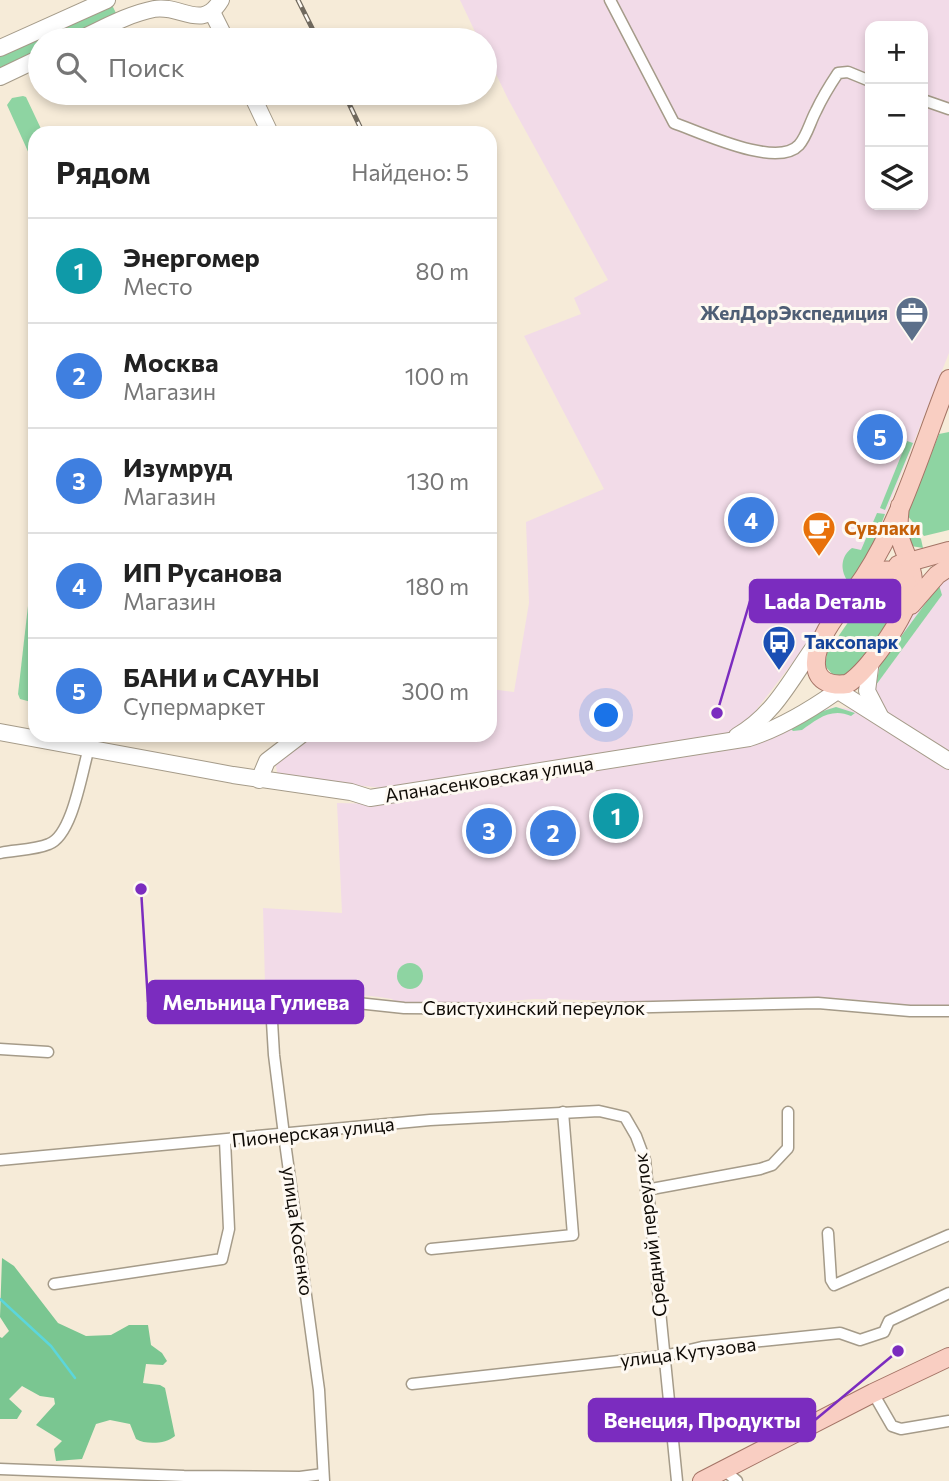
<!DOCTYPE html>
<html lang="ru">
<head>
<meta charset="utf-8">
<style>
	body { margin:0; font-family:Commissioner,sans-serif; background:#f6f6f6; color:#222 }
	.controls { position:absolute; right:21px; top:21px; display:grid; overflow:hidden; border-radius:14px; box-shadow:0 4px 10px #0003 }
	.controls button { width:63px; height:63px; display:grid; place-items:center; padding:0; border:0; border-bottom:2px solid #e0e0e0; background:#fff; color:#222; font:35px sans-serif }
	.you { position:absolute; left:607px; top:716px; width:24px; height:24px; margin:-18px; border:5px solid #fff; border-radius:50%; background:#1a73e8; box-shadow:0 0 0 10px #1a73e833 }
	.badge { display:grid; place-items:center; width:46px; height:46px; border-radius:50%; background:#0f863f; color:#fff; font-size:23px; font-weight:700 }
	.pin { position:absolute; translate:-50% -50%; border:4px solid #fff; box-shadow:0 2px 7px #0006 }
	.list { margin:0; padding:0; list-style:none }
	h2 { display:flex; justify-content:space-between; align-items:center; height:91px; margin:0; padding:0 28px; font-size:30px }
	h2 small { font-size:23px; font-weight:400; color:#767676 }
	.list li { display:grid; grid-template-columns:46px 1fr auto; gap:21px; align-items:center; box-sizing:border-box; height:105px; padding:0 28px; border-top:2px solid #e0e0e0 }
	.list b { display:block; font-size:26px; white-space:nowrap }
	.list p { margin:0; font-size:23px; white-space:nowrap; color:#767676 }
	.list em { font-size:23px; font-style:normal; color:#767676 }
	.icon { flex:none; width:38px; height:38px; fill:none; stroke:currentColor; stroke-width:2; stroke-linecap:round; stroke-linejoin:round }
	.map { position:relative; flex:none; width:949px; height:1481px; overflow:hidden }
	.search { position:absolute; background:#fff; box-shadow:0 4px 10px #0003; left:28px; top:28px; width:469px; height:77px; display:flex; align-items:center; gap:18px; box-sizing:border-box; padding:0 24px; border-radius:38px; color:#767676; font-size:26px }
	.panel { position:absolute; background:#fff; box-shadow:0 4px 10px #0003; left:28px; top:126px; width:469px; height:616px; border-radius:21px }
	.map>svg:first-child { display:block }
	.industrial { fill:#f2dbe8; fill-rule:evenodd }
	.green { fill:#8ed4a2 }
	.forest { fill:#7ac691 }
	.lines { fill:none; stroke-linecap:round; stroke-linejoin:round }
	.stream { stroke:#5cd6db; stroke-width:2.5 }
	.street-casing { stroke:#a59b89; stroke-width:13 }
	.secondary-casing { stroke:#a59b89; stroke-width:18 }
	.primary-casing { stroke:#a47466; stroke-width:20 }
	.street { stroke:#fff; stroke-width:10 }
	.secondary { stroke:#fff; stroke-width:16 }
	.primary { stroke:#f9cec2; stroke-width:18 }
	.rail-casing { stroke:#70695e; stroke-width:5 }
	.rail { stroke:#fef9f2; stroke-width:2.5; stroke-dasharray:8; stroke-linecap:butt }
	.labels { text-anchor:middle; stroke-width:6; stroke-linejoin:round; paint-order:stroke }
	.service-label { font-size:19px; font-weight:bold; fill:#4e5e75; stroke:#fef9f2; text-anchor:end }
	.food-label { font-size:19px; font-weight:bold; fill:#c56008; stroke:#fef9f2; text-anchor:start }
	.transit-label { font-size:19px; font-weight:bold; fill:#164399; stroke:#fef9f2; text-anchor:start }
	.street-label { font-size:19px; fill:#0f0b06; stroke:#fef9f2 }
	.leader { fill:none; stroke:#7b2cbf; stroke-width:2.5 }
	.callout-dot { fill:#7b2cbf; stroke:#fef9f2; stroke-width:2.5 }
	.callout { fill:#7b2cbf; stroke:#7b2cbf; stroke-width:2.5 }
	.callout-label { font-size:21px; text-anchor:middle; font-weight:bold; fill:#fff }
</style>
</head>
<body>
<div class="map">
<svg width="949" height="1481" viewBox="0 0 949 1481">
	<rect width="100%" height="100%" fill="#f6ebd8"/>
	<g class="industrial">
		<path d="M460,0H949V353L863,571L747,722L730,733L402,790L278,777L275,761L310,735H490V689L514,692L529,603L526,522L604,489L524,336L581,314L574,298L608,280L508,99L485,51V40H479ZM870,26H923V205H870Z"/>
		<path d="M949,572V755L887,717L877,704L872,673L907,617Z"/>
		<path d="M835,707L858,710L949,768V1005H907L838,998L801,997L734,998L681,1002L535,999L481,1003H396L392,999L379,997L265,984L263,908L342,913L337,803L379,804L402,801L729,747L818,711Z"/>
	</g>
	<g class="green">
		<path d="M111,3L118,17L68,40H40V53L0,71V53Z"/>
		<path d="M23,96L26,97L43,133H35V167L7,105L12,98Z"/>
		<path d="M949,432V530L924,536L907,515L939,434Z"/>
		<path d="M907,441L913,443L885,510L880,508Z"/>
		<path d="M877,513L885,514L867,562L854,581L847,580C840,569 841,556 852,548L861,550Z"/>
		<path d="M904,519L921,539L923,548L911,546Z"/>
		<path d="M35,544V703L20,699L18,694Z"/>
		<path d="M886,576L903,583L902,601L854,671L849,675L834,676L825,666L827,653L875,583Z"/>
		<path d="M939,585L942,595L876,685L880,665Z"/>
		<path d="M836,707L855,713L851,716C831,707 816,720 802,730L793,731L791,729L820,712Z"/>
		<circle cx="410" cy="976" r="13"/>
	</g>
	<path class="forest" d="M2,1258L14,1266L58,1323L86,1336L111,1335L129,1325H148L151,1345L162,1353L167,1361L163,1365L146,1364L143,1383L160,1385L165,1388L175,1436C166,1444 146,1445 136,1439L130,1424L110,1420L96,1424L82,1459L56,1461L54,1449L62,1441L36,1425L55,1404L54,1398L40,1396L22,1386L9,1399L22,1411L17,1419H0V1337L2,1338L9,1331L0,1317Z"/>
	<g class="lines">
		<path class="stream" d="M0,1299L51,1346L75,1378"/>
		<defs>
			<g id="street">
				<path d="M610,0L674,123C700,132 777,169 799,145C807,136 810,122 816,111C822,98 830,85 838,73L848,72L870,81"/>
				<path d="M923,100L949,109"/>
				<path d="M0,853C15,850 35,850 49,844C73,835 82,770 89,748"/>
				<path d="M252,988H270L348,1002L404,1008L572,1009L818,1003L910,1011H949"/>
				<path d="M270,988L274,1055L284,1135L319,1390L324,1481"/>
				<path d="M0,1049L48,1052"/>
				<path d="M0,1160L430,1120L599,1111L625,1117L636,1136L645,1160L677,1481"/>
				<path d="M646,1190L760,1169L772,1165L788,1148V1112"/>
				<path d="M828,1233L831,1280L834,1285L949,1235"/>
				<path d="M431,1249L573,1235L563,1112"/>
				<path d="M54,1284L222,1259L229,1229L225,1140"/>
				<path d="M412,1384L664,1356L702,1347L840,1333L860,1340L884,1332L889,1321L949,1293"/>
				<path d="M873,1393L892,1426L901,1429L949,1421"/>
				<path d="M0,1469L184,1476L300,1477L323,1474"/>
				<path d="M723,1469L737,1481"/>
			</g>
			<g id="secondary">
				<path d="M212,12L226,40"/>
				<path d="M78,40C102,29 128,14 154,9C181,4 202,32 221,0"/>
				<path d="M0,48L107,0"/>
				<path d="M0,77L40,58"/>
				<path d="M251,93L270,133"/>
				<path d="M871,660L867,691L880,716"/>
				<path d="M832,687L949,761"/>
				<path d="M0,732L233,775L351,792L370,798L749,738C784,727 817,706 847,684"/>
				<path d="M737,736C776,714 793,675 819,640"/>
				<path d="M259,780L267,761L301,735"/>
			</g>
			<g id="primary">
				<path d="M900,506C899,517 897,527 900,538C904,552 912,565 913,580C914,606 869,672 847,684C833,686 817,683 816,665C814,636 849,600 864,577C903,517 923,444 949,379"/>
				<path d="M898,565L949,551"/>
				<path d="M863,583C880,565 903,565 910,592"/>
				<path d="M911,605L937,575L949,567"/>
				<path d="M702,1481L873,1393L949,1357"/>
			</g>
		</defs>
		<use href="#street" class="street-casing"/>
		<use href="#secondary" class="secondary-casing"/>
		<use href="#primary" class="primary-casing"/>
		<use href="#street" class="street"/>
		<use href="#secondary" class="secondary"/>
		<use href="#primary" class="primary"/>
		<defs>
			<g id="rail">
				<path d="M298,0L318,40"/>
				<path d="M344,93L363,133"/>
			</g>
		</defs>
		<use href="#rail" class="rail-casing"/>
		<use href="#rail" class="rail"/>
	</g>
	<defs>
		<symbol id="office-pin" viewBox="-11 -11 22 30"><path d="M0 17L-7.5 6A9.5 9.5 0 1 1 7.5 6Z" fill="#5c6f8a" stroke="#fef9f2"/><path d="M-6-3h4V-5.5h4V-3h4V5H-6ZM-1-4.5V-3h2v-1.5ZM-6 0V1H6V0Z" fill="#fff"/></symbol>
		<symbol id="cafe-pin" viewBox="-11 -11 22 30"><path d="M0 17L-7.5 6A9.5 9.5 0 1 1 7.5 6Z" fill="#e8710a" stroke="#fef9f2"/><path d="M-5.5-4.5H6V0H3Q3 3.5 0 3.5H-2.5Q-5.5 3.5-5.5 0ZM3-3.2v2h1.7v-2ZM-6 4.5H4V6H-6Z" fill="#fff"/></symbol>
		<symbol id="bus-pin" viewBox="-11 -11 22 30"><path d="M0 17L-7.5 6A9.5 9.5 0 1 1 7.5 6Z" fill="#1a4fb4" stroke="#fef9f2"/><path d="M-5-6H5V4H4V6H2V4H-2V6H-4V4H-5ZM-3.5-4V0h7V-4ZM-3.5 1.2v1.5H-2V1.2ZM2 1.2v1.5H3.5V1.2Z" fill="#fff"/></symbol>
	</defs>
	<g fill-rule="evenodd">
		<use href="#office-pin" x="893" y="294" width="38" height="52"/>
		<use href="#cafe-pin" x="800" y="509" width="38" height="52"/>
		<use href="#bus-pin" x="760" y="623" width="38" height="52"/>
	</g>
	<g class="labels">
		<g class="service-label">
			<text x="888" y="320">ЖелДорЭкспедиция</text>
		</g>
		<g class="food-label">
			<text x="844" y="535">Сувлаки</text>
		</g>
		<g class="transit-label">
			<text x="804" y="649">Таксопарк</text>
		</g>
		<g class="street-label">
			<text transform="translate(489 779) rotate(-9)" y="7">Апанасенковская улица</text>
			<text x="534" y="1015">Свистухинский переулок</text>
			<text transform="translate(313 1132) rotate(-6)" y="7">Пионерская улица</text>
			<text transform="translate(298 1231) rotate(82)" y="7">улица Косенко</text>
			<text transform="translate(650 1235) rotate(-97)" y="7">Средний переулок</text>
			<text transform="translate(688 1352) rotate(-7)" y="7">улица Кутузова</text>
		</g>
	</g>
	<path class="leader" d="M717 713L750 601M141 889L148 1002M898 1351L815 1420"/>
	<g class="callout-dot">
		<circle cx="717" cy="713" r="7"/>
		<circle cx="141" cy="889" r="7"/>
		<circle cx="898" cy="1351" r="7"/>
	</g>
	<g class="callout">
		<rect x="750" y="580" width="150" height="42" rx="7"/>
		<rect x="148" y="981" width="215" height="42" rx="7"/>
		<rect x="589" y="1399" width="226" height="42" rx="7"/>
	</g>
	<g class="callout-label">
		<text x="825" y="609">Lada Dеталь</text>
		<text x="256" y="1010">Мельница Гулиева</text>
		<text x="702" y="1428">Венеция, Продукты</text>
	</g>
</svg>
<div class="controls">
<button>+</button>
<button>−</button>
<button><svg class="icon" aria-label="layers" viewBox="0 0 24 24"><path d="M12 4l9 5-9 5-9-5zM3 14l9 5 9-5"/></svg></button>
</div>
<div class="you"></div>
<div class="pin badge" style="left:616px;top:816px;background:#0f9aa8">1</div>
<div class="pin badge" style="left:553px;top:833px;background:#3f7fe0">2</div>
<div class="pin badge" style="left:489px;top:831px;background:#3f7fe0">3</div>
<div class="pin badge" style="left:751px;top:520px;background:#3f7fe0">4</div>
<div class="pin badge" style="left:880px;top:437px;background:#3f7fe0">5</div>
<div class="search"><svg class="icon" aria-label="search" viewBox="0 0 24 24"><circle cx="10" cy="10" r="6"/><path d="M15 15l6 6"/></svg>Поиск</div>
<section class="panel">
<h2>Рядом<small>Найдено: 5</small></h2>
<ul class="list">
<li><span class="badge" style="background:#0f9aa8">1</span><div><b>Энергомер</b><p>Место</p></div><em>80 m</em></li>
<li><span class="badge" style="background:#3f7fe0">2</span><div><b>Москва</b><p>Магазин</p></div><em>100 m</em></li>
<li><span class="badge" style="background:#3f7fe0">3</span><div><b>Изумруд</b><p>Магазин</p></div><em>130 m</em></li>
<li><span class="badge" style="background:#3f7fe0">4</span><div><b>ИП Русанова</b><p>Магазин</p></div><em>180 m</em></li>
<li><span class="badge" style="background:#3f7fe0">5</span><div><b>БАНИ и САУНЫ</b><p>Супермаркет</p></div><em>300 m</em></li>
</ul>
</section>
</div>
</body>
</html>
